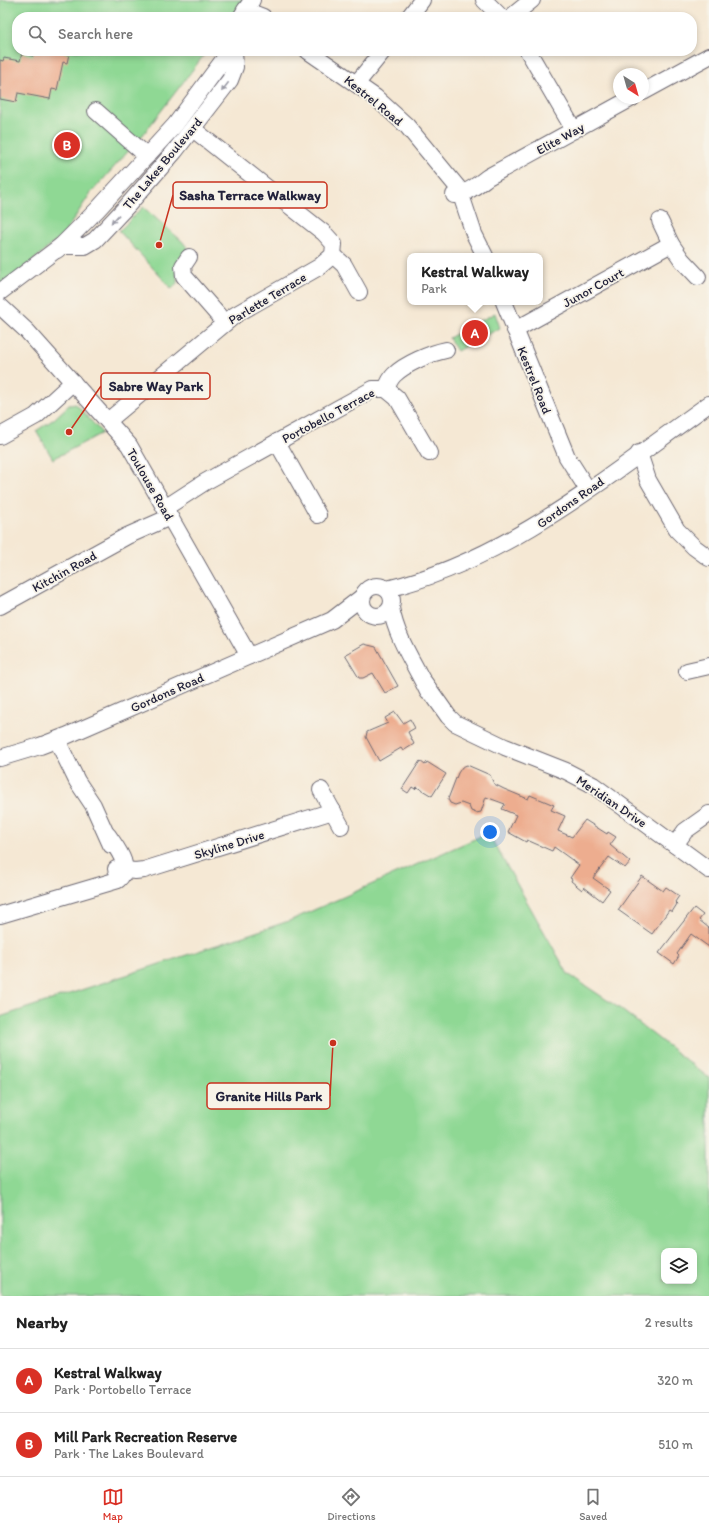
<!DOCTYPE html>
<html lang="en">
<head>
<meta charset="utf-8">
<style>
	body { margin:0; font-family:Itim,sans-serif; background:#f6f6f6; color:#222 }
	.controls { position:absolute; right:12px; bottom:12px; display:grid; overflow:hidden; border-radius:8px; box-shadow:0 2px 6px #0003 }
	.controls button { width:36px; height:36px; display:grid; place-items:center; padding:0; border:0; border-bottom:1px solid #e0e0e0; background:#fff; color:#222; font:20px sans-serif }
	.compass { position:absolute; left:613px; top:68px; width:36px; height:36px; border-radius:50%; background:#fff; box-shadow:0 2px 6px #0003; rotate:143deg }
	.you { position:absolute; left:490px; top:832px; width:14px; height:14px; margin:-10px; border:3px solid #fff; border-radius:50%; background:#1a73e8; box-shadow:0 0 0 6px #1a73e833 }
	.badge { display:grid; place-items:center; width:26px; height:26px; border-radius:50%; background:#d93025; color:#fff; font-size:13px; font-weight:700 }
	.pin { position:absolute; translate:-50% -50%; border:2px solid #fff; box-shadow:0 1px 4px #0006 }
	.popup { position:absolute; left:407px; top:253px; width:136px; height:52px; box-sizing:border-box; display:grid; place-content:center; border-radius:8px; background:#fff; filter:drop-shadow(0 1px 3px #0005); font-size:13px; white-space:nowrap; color:#767676 }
	.popup b { font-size:15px; color:#222 }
	.popup::after { content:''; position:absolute; left:50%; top:100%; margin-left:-8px; border:8px solid transparent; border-top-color:#fff }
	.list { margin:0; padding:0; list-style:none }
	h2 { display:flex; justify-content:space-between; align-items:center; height:52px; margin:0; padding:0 16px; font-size:17px }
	h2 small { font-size:13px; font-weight:400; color:#767676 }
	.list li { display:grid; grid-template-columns:26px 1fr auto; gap:12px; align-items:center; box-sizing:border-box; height:64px; padding:0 16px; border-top:1px solid #e0e0e0 }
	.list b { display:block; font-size:15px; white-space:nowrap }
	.list p { margin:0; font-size:13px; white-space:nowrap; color:#767676 }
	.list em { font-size:13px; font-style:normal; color:#767676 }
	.icon { flex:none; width:22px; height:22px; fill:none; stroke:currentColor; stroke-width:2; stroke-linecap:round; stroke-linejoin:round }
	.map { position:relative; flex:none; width:709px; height:1296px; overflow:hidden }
	.search { position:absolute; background:#fff; box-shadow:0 2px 6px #0003; left:12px; right:12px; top:12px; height:44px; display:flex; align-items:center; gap:10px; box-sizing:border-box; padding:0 14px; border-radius:16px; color:#767676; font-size:15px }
	.sheet { height:180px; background:#fff }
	nav { display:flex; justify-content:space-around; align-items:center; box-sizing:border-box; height:56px; border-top:1px solid #e0e0e0; background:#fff; font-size:11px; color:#767676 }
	nav a { display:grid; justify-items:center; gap:2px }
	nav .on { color:#d93025 }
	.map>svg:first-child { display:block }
	.green { fill:#8fd894; stroke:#587d68; fill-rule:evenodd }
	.building { fill:#edad8f }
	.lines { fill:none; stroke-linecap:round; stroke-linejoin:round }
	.minor-casing { stroke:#6c6771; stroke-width:18 }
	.minor { stroke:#fff; stroke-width:16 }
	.oneway { fill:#9c9ca7 }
	.labels { text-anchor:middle; stroke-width:3.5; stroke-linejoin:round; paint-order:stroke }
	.street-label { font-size:13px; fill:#22223b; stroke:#f7f3e8 }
	.leader { fill:none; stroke:#c8321e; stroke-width:1.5 }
	.callout-dot { fill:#c8321e; stroke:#f7f3e8; stroke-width:1.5 }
	.callout { fill:#f7f3e8; stroke:#c8321e; stroke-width:1.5 }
	.callout-label { font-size:14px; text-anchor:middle; font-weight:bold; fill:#22223b }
</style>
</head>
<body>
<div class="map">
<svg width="709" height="1296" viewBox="0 0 709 1296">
	<rect width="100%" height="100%" fill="#f7f3e8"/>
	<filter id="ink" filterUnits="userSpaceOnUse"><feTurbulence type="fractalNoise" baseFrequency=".025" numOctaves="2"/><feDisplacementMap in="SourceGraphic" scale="8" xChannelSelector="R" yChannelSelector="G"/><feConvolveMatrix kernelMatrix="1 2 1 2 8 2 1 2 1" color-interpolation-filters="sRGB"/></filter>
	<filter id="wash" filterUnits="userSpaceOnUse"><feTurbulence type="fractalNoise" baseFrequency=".012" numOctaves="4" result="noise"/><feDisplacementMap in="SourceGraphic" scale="16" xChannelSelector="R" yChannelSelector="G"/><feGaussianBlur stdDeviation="0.9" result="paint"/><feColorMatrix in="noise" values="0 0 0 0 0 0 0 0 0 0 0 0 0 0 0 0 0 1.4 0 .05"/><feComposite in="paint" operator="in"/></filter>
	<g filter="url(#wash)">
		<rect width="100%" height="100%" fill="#f5e8d4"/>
		<g class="green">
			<path d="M0,0H248L237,17H17V51H207L142,136L90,194L64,234L0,289Z"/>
			<path d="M143,207L182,241L189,250L177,270V283L172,289L119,231Z"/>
			<path d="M495,313L500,328L457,351L449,338Z"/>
			<path d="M76,404L102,433L53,459L36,431L54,419L69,405Z"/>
			<path d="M488,833L568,974L619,1008L709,1078V1296H0V1017L289,921ZM664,1251H694V1281H664Z"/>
		</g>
		<g id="blocks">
			<g class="building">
				<path d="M34,51H55L69,54L67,63L63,62L57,90L52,89L50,99L18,93L16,102L0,99V60L3,61L4,58L20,61L22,53L33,56Z"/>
				<path d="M364,644L376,647L398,686L385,693L373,673L363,678H359L345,655Z"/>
				<path d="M395,712L403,723L410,719L415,728L408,732L414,744L403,751L401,748L379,761L366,737L367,732L388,723L385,718Z"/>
				<path d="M420,761L425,765L427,762L446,774L432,796L417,787L415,789L412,787L408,793L402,789Z"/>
				<path d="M467,765L490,775L494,784L504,789L528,799L530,795L554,805L551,810L565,816L558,831L572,837L585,820L607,834L608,832L616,837L610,845L630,862L625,868L609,857L593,878L610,890L602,901L584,887L582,890L571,881L572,879L570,878L579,865L554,847L552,851L527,840L526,842L508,832L516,815L502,809L505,804L486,797L481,812L476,813L471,811L469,806L461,803L455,805L450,803L448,799L458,773L462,767Z"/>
				<path d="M642,876L663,891L666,887L679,896L675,902L677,904L672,912L669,910L652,934L618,910Z"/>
				<path d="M694,908L703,915L699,920L709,928V947L691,934L677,954L679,956L674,964L659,953Z"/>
			</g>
		</g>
	</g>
	<g filter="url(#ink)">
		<use href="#blocks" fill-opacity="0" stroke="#6c6771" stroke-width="1"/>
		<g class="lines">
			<defs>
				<g id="minor">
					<path d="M484,0L501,17"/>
					<path d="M245,10L263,17"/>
					<path d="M241,17L252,0"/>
					<path d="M409,17L422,0"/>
					<path d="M511,17L532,0"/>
					<path d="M308,51L375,97L407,126L459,189L474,234L485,256"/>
					<path d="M528,51L574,130"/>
					<path d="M357,83L383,51"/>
					<path d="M643,92L709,56"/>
					<path d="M96,111L147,156"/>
					<path d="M454,195C468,193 477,185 488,177L632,98"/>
					<path d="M660,221L671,244"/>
					<path d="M57,250L97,210L175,125L230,51"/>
					<path d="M333,255L344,265L359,292"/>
					<path d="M189,257L183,266L184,276L225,323"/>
					<path d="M0,292L61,246H85L95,240L128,205L175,151L230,80L235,67L234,51"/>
					<path d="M504,302L567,457L588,490"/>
					<path d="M0,306L27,331L129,445L249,656"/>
					<path d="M515,330L671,244L682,260L698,277"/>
					<path d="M386,389L397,398L429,453"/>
					<path d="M109,420L235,315L319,267L333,255L334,244L324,233L193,129"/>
					<path d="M0,436L36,416L73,382"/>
					<path d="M277,442L318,515"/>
					<path d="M639,453L648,480L677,530L694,547L709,558"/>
					<path d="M165,508L205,482L373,389H386C388,384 390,379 394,375C405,364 431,353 446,350"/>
					<circle cx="377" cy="601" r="15"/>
					<path d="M387,589C508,560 609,475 709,404"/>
					<path d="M0,606L127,536L170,517"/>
					<path d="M391,608C397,640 415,664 428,692"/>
					<path d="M687,671L709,666"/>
					<path d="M424,682L448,716L455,723L505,747L566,771L593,785L709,870"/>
					<path d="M57,740L77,781L93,805L111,845"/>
					<path d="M0,758L40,746L66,736L332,620L362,597"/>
					<path d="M321,790L341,826"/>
					<path d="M675,845L685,831L709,814"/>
					<path d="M116,869L135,871L144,870L333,811"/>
					<path d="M0,915L118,880C133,866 117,849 108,835"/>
				</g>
			</defs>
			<use href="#minor" class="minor-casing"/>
			<use href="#minor" class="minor"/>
		</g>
		<defs><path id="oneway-solid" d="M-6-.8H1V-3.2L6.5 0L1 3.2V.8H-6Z"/></defs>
		<g class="oneway">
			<use href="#oneway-solid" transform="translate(225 87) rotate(127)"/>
			<use href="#oneway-solid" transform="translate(115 219) rotate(133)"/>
		</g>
	</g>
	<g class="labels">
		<g class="street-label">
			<text transform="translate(374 100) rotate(39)" y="5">Kestrel Road</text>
			<text transform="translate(560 138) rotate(-29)" y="5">Elite Way</text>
			<text transform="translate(162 163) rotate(-50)" y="5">The Lakes Boulevard</text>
			<text transform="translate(593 287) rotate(-29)" y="5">Junor Court</text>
			<text transform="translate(267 298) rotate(-31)" y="5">Parlette Terrace</text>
			<text transform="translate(535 380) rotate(68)" y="5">Kestrel Road</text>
			<text transform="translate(328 415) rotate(-28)" y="5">Portobello Terrace</text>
			<text transform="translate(151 484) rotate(60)" y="5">Toulouse Road</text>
			<text transform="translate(570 502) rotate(-35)" y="5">Gordons Road</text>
			<text transform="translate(64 571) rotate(-29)" y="5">Kitchin Road</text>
			<text transform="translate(167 692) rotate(-24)" y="5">Gordons Road</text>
			<text transform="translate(612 801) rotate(34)" y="5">Meridian Drive</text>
			<text transform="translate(229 844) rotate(-17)" y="5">Skyline Drive</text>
		</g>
	</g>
	<path class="leader" d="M159 245L173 195M69 432L101 386M333 1043L330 1096"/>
	<g class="callout-dot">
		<circle cx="159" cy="245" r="4"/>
		<circle cx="69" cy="432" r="4"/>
		<circle cx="333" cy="1043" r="4"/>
	</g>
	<g class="callout">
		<rect x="173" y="182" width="154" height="26" rx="4"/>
		<rect x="101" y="373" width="109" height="26" rx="4"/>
		<rect x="207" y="1083" width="123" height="26" rx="4"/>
	</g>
	<g class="callout-label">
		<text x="250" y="200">Sasha Terrace Walkway</text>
		<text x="156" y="391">Sabre Way Park</text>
		<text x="269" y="1101">Granite Hills Park</text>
	</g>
</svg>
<div class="controls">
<button><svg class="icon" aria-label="layers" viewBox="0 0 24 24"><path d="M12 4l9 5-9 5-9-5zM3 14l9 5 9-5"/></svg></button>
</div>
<svg class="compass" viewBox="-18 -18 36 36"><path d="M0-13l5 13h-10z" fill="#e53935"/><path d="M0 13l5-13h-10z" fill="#767676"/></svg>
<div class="you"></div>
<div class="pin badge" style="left:475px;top:333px">A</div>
<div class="popup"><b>Kestral Walkway</b>Park</div>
<div class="pin badge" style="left:67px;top:145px">B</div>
<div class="search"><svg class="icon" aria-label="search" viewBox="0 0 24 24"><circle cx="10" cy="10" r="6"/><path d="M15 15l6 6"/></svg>Search here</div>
</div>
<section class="sheet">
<h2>Nearby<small>2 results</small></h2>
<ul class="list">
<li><span class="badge">A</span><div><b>Kestral Walkway</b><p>Park · Portobello Terrace</p></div><em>320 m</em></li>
<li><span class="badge">B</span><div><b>Mill Park Recreation Reserve</b><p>Park · The Lakes Boulevard</p></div><em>510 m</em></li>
</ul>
</section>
<nav>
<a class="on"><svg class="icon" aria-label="map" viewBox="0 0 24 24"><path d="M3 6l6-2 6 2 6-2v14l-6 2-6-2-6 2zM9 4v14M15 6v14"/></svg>Map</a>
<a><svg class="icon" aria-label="directions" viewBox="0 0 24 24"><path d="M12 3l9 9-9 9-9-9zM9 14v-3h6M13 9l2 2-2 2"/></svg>Directions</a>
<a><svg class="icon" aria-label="saved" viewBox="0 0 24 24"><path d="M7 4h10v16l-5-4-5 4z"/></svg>Saved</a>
</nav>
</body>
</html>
